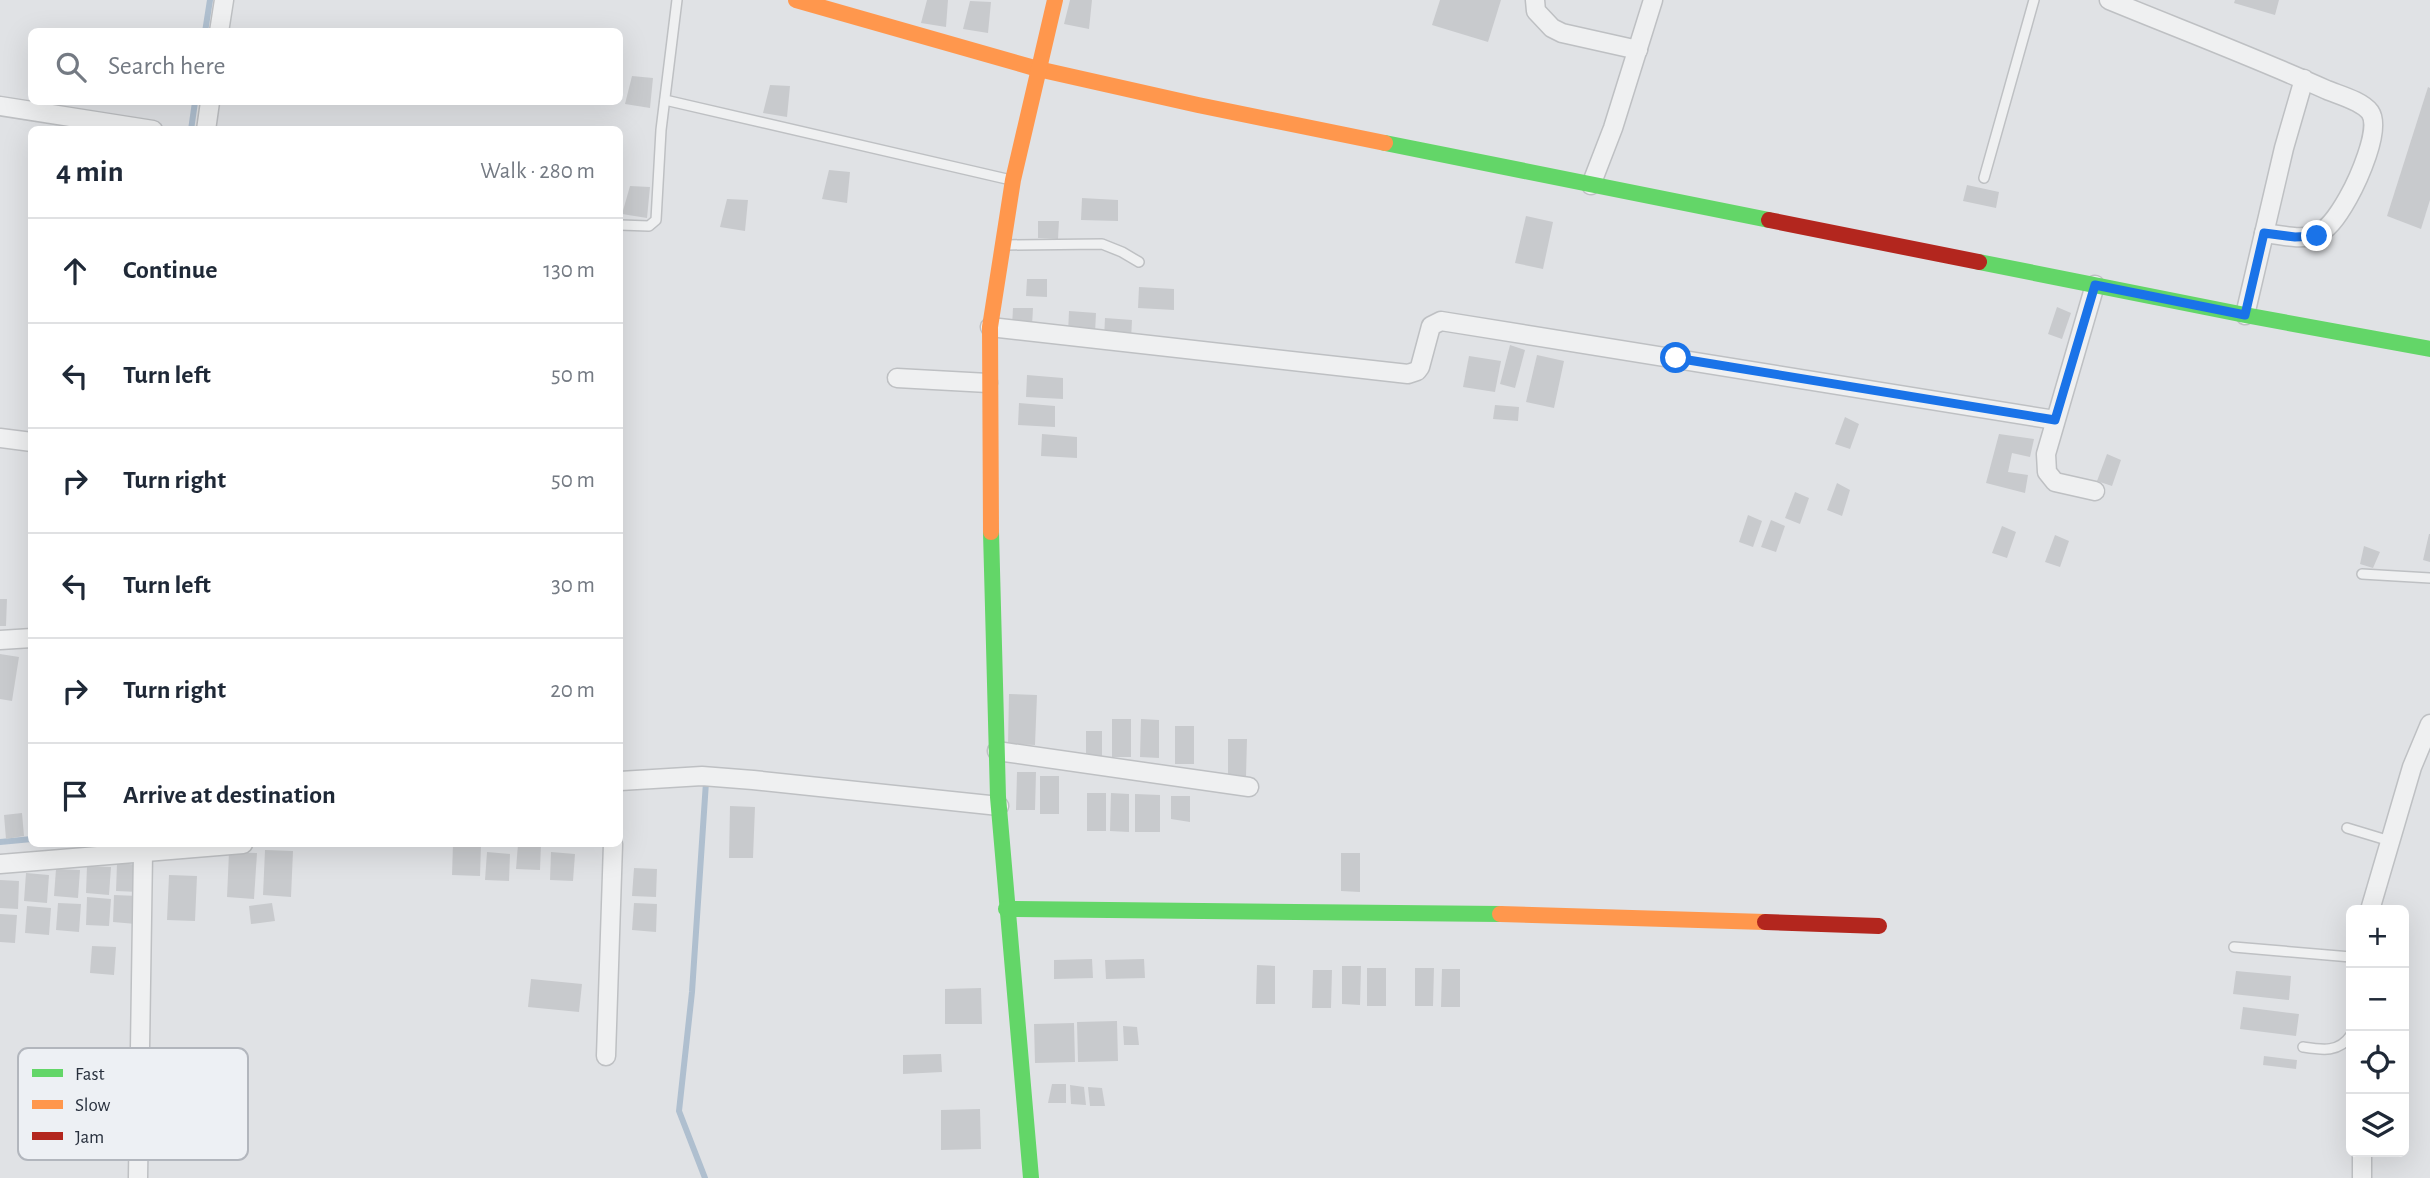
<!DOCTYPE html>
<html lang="en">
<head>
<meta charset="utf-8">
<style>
	body { margin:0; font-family:"Alegreya Sans",sans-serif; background:#f2f2f3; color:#1f2937 }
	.controls { position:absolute; right:21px; bottom:21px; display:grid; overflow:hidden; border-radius:10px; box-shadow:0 7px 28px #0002 }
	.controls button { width:63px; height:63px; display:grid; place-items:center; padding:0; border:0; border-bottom:2px solid #e0e1e3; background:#fff; color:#1f2937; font:35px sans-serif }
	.stop { position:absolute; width:21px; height:21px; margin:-16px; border:5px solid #1a73e8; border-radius:50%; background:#fff }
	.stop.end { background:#1a73e8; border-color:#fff; box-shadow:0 2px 7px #0008 }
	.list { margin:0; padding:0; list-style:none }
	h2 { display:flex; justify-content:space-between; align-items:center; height:91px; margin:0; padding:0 28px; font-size:30px }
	h2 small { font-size:23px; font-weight:400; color:#747a83 }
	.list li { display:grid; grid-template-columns:46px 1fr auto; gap:21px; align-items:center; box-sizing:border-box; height:105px; padding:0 28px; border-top:2px solid #e0e1e3 }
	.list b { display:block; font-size:26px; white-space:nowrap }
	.list em { font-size:23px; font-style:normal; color:#747a83 }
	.icon { flex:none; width:38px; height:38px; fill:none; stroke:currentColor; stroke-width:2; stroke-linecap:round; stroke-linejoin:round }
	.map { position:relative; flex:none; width:2430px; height:1178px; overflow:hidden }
	.search { position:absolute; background:#fff; box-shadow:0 7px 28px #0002; left:28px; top:28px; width:595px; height:77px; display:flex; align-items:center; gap:18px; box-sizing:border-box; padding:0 24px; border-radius:10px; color:#747a83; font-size:26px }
	.panel { position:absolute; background:#fff; box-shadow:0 7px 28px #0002; left:28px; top:126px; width:595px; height:721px; border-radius:10px }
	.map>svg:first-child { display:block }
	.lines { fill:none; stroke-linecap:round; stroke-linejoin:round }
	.stream { stroke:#afbfcf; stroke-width:6 }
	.building { fill:#c8cacd }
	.lane-casing { stroke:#bec0c3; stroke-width:12 }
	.street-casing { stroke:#bec0c3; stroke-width:21 }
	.lane { stroke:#eff0f1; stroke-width:9 }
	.street { stroke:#eff0f1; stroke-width:18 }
	.fast { stroke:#63d668; stroke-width:16 }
	.slow { stroke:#ff974d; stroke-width:16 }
	.jam { stroke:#b3261e; stroke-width:16 }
	.route { stroke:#1a73e8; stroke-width:9 }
	.key { fill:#edf0f4; stroke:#b2b6bd; stroke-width:2 }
	.key-label { font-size:19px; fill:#28303d }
</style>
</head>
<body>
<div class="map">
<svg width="2430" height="1178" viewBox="0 0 2430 1178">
	<rect width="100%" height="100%" fill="#e0e2e5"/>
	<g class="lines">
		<g class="stream">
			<path d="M205,32L210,0"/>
			<path d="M191,130L195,102"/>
			<path d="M702,782H706L692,992L679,1111L705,1178"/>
			<path d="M0,842L32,839"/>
		</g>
	</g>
	<g class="building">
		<path d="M927,0H948L946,27L921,23Z"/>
		<path d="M1070,0H1092L1089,29L1064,24Z"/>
		<path d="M1440,0H1501L1488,42L1432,25Z"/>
		<path d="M2235,0H2279L2275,15L2234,3Z"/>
		<path d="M970,1L991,2L988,33L963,29Z"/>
		<path d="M632,76L653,78L650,108L625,104Z"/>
		<path d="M770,85L790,86L787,117L763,113Z"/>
		<path d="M2428,87L2430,88V200L2421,229L2387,216Z"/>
		<path d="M829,170L850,172L847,203L822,199Z"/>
		<path d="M1967,185L1999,192L1996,208L1963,201Z"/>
		<path d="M630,186L650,187L647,218L622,214Z"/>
		<path d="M1082,198L1118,200V221L1081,220Z"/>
		<path d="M727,199L748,200L745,231L720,227Z"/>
		<path d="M1526,216L1553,222L1543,269L1515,263Z"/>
		<path d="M1038,221H1059L1058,239L1038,238Z"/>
		<path d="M1027,279H1047V297L1026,296Z"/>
		<path d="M1139,287L1174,289V310L1138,308Z"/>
		<path d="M2057,307L2071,313L2062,339L2048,334Z"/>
		<path d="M1013,308H1033L1032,326H1012Z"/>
		<path d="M1069,311L1096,313L1095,333H1068Z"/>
		<path d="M1105,318L1132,320L1131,340L1104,339Z"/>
		<path d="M1510,345L1525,350L1515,388L1500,384Z"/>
		<path d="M1537,355L1564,361L1554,408L1526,402Z"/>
		<path d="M1469,356L1501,361L1495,392L1463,387Z"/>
		<path d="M1027,375L1063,378V399L1026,397Z"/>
		<path d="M1019,403L1055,406V427L1018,425Z"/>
		<path d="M1495,405L1519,407L1518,421L1493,419Z"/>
		<path d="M1845,417L1859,424L1850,449L1835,444Z"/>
		<path d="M1042,434L1077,437V458L1041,456Z"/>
		<path d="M1999,434L2034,439L2030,457L2012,453L2008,472L2028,475L2025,493L1986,483Z"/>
		<path d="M2107,454L2121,460L2112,486L2097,481Z"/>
		<path d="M1837,483L1850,490L1842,516L1827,510Z"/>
		<path d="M1795,492L1809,498L1800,524L1785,518Z"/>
		<path d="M1748,515L1762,521L1753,547L1739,542Z"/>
		<path d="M1771,520L1785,526L1776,552L1761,547Z"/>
		<path d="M2002,526L2016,532L2007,558L1992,553Z"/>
		<path d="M2429,534H2430V562L2423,560Z"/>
		<path d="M2055,535L2069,541L2060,567L2045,562Z"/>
		<path d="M2364,546L2380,552L2373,568L2360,564Z"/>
		<path d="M0,599H7L6,626H0Z"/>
		<path d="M0,654L19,657L12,701L0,699Z"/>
		<path d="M1009,694L1037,695L1035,745L1008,744Z"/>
		<rect x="1112" y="719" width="19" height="38"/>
		<path d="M1141,719L1159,720V758L1140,757Z"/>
		<rect x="1175" y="726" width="19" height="38"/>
		<path d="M1086,731H1102V757L1086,756Z"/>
		<path d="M1228,739H1247L1246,777H1228Z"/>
		<path d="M1017,772H1036L1035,810H1016Z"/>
		<rect x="1040" y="776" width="19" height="38"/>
		<rect x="1087" y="793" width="19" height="38"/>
		<path d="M1111,793L1129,794V832L1110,831Z"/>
		<path d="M1135,794L1160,795V832H1135Z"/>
		<path d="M1171,796H1190V822L1171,819Z"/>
		<path d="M730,806L755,807L753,858H729Z"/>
		<path d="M22,813L24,836L6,839L4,815Z"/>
		<path d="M453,844H481L480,876L452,875Z"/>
		<path d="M518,844H541L540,870L516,869Z"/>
		<path d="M556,844H577V847L556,846Z"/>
		<path d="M265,850L293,851L291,897L263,895Z"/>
		<path d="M229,852L257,853L254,899L227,897Z"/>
		<path d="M487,852L510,854L509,881L485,880Z"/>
		<path d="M551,852L575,854L573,881L550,880Z"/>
		<path d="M1341,853H1360V892L1341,891Z"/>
		<path d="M117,863L141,865L139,892L116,891Z"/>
		<path d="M87,866L111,867L109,895L86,893Z"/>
		<path d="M634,868L657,869L656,897L632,896Z"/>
		<path d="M56,869L80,870L78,898L54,896Z"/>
		<path d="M26,873L49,875L47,903L24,901Z"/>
		<path d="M169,875L197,876L195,921L167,920Z"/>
		<path d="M0,880L19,881L18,909L0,908Z"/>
		<path d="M114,895L138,896L136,924L113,922Z"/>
		<path d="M87,897L111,899L109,926L86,925Z"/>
		<path d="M58,903L81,904L79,932L56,930Z"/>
		<path d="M272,903L275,921L251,924L249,906Z"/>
		<path d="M634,903L657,904L656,932L632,930Z"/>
		<path d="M27,906L51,908L49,935L25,933Z"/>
		<path d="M0,914L17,915L15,943L0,942Z"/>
		<path d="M92,946L116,947L114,975L90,973Z"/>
		<path d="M1092,959L1093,978L1054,979V960Z"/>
		<path d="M1144,959L1145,978L1106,979L1105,960Z"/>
		<path d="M1257,965L1275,966V1004H1256Z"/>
		<path d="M1342,966H1361L1360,1005L1342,1004Z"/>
		<rect x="1367" y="968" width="19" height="38"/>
		<path d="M1415,968H1434L1433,1006H1415Z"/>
		<path d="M1442,969H1460V1007H1441Z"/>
		<path d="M1313,970H1332L1331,1008H1312Z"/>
		<path d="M2236,971L2291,976L2289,1000L2233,994Z"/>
		<path d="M531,979L582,984L579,1012L528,1007Z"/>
		<path d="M981,988L982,1024H945V989Z"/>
		<path d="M2243,1007L2299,1014L2296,1036L2240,1029Z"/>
		<path d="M1117,1021L1118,1061L1078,1062L1077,1022Z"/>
		<path d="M1074,1023L1075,1062L1035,1063L1034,1024Z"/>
		<path d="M1123,1026L1137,1027L1139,1045H1124Z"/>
		<path d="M941,1054L942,1072L903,1074V1055Z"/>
		<path d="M2264,1056L2297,1060L2296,1069L2263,1065Z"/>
		<path d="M1052,1084H1066V1103H1048Z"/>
		<path d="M1070,1085L1084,1087L1086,1105L1071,1104Z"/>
		<path d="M1088,1087L1102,1088L1105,1106H1090Z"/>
		<path d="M980,1109L981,1149L941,1150V1110Z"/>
	</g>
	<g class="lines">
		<defs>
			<g id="lane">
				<path d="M665,100L1011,180"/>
				<path d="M1984,178L2034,0"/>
				<path d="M620,225L649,226L656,220L661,130L677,0"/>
				<path d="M1005,245L1102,244L1122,252L1139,262"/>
				<path d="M2362,574L2430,578"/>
				<path d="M2347,828L2390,841"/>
				<path d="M2234,947L2351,957"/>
				<path d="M2303,1047C2322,1050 2339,1053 2351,1035"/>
			</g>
			<g id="street">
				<path d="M1535,0L1536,11L1552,28L1562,33L1638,50"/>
				<path d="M2109,0C2182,30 2256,58 2327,90C2339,95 2362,101 2370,112C2382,129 2357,182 2348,198C2322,244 2311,240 2264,233"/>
				<path d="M219,32L224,0"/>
				<path d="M0,106L153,130"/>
				<path d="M206,130L210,102"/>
				<path d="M1591,185L1613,128L1653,0"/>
				<path d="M2245,315L2284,148L2304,79"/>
				<path d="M990,327L1408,374L1417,371L1420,367L1431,326L1441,321L2055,420"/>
				<path d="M897,378L988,383"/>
				<path d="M0,438L32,442"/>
				<path d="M2095,491L2055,482L2047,472L2046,454L2095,285"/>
				<path d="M0,640L32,638"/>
				<path d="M997,751L1249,787"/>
				<path d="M620,781L702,776L753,780L999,806"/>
				<path d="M0,864L243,844"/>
				<path d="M2370,910L2412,767L2430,724"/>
				<path d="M606,1056L613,844"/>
				<path d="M2362,1152V1178"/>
				<path d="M138,1178L143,853"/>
			</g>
		</defs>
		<use href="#lane" class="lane-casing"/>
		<use href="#street" class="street-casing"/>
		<use href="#lane" class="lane"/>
		<use href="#street" class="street"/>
		<g class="fast">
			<path d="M1385,143L1769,220"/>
			<path d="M1979,262L2245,315L2430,349"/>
			<path d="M991,532L998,797L1031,1178"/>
			<path d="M1006,909L1500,914"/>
		</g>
		<g class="slow">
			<path d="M796,0L1038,69L1198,105L1385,143"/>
			<path d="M991,532L990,327L1013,180L1055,0"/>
			<path d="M1500,914L1765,922"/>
		</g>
		<g class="jam">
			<path d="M1769,220L1979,262"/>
			<path d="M1765,922L1879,926"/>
		</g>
	</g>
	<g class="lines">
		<path class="route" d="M1676,358L2055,420L2095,285L2245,315L2264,233L2295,237L2317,236"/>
	</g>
	<rect x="18" y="1048" width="230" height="112" rx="10" class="key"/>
	<rect x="32" y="1069" width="31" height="8" fill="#63d668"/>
	<rect x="32" y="1100" width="31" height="9" fill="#ff974d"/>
	<rect x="32" y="1132" width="31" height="8" fill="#b3261e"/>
	<g class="key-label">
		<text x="75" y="1080">Fast</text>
		<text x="75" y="1111">Slow</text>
		<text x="75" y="1143">Jam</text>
	</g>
</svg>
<div class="controls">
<button>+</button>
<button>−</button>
<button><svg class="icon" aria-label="locate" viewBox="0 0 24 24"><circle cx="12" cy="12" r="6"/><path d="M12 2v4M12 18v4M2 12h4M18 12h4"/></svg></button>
<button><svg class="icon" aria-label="layers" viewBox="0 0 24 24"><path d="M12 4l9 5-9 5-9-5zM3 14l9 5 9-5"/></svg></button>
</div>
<div class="stop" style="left:1676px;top:358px"></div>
<div class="stop end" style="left:2317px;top:236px"></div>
<div class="search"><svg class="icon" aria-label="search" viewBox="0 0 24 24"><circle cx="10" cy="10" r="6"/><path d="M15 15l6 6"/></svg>Search here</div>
<section class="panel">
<h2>4 min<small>Walk · 280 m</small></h2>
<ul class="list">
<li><svg class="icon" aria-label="ahead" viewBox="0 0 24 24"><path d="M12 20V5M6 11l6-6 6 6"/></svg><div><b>Continue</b></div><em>130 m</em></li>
<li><svg class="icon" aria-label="left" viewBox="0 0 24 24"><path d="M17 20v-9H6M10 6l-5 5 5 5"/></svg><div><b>Turn left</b></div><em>50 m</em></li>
<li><svg class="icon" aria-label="right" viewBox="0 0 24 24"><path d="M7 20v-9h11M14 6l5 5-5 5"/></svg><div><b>Turn right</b></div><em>50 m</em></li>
<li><svg class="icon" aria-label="left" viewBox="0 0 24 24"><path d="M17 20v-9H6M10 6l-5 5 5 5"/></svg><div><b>Turn left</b></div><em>30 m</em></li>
<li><svg class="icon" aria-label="right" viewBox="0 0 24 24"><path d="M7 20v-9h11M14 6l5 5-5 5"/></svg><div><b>Turn right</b></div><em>20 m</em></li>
<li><svg class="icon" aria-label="arrive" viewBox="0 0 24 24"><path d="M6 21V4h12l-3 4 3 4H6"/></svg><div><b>Arrive at destination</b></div></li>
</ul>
</section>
</div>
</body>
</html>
